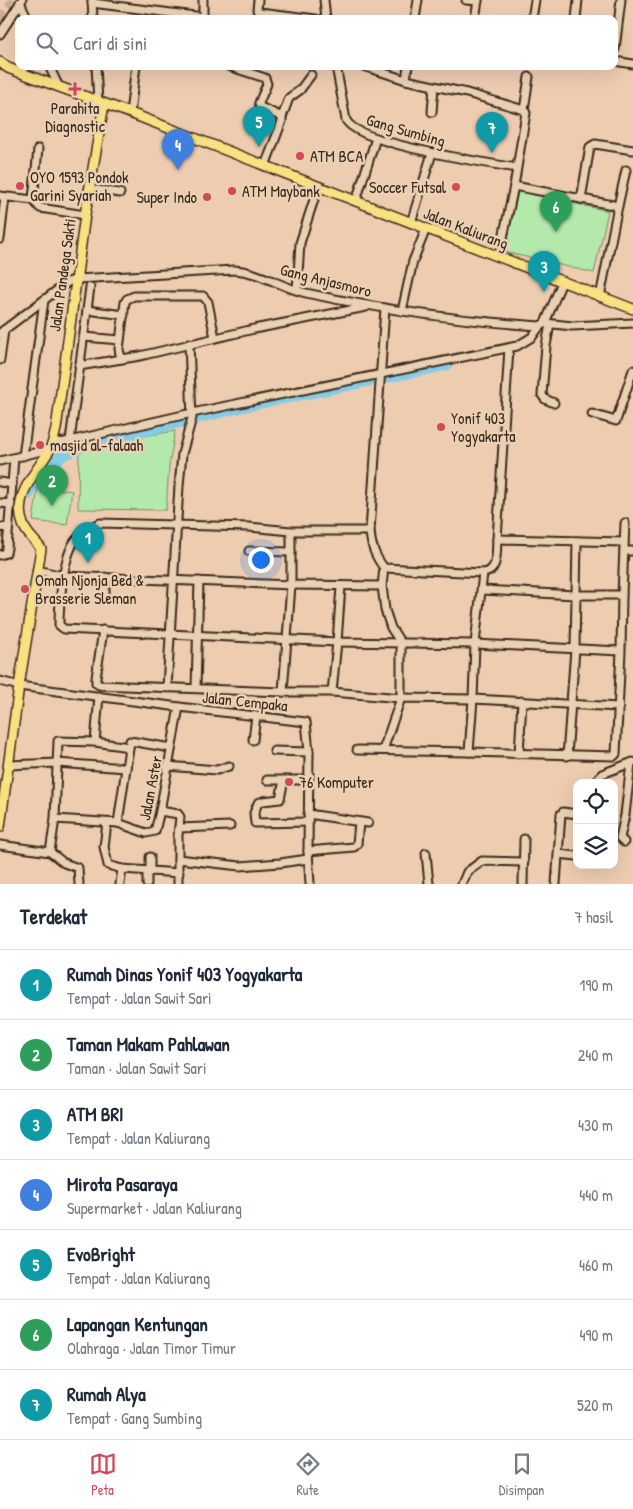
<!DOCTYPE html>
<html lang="id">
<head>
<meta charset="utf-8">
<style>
	body { margin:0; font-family:"Patrick Hand",sans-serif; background:#f6f6f7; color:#1f2937 }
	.controls { position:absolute; right:15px; bottom:15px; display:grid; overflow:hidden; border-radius:10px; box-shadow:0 5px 20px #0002 }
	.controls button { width:45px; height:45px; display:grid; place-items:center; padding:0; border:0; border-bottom:1px solid #e0e1e3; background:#fff; color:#1f2937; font:25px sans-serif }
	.you { position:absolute; left:260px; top:559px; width:18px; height:18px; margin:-12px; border:4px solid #fff; border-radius:50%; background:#1a73e8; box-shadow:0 0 0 8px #1a73e833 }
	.badge { display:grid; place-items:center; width:32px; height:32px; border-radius:50%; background:#d1495b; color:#fff; font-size:16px; font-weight:700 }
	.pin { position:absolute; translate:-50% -41px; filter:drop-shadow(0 1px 2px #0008) }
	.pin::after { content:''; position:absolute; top:26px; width:18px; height:15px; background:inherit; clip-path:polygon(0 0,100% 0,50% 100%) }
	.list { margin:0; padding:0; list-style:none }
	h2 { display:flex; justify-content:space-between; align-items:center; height:65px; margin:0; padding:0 20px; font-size:21px }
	h2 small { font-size:16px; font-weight:400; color:#747a83 }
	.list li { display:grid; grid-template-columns:32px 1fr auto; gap:15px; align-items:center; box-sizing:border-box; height:70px; padding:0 20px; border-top:1px solid #e0e1e3 }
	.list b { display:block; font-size:19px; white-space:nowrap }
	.list p { margin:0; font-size:16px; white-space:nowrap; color:#747a83 }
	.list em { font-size:16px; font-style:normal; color:#747a83 }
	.icon { flex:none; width:28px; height:28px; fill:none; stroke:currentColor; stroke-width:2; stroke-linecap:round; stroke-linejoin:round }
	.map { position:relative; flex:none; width:633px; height:884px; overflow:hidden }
	.search { position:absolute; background:#fff; box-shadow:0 5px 20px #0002; left:15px; right:15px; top:15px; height:55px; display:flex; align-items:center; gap:12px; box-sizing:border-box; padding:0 18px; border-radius:10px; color:#747a83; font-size:19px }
	.sheet { height:555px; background:#fff }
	nav { display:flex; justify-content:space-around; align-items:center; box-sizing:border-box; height:70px; border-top:1px solid #e0e1e3; background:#fff; font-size:14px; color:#747a83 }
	nav a { display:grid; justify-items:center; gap:2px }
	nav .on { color:#d1495b }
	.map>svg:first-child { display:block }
	.green { fill:#b4e9ac; stroke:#788a65 }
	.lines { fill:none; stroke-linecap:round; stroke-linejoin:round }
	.river { stroke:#85cce6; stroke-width:11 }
	.highway-tunnel { stroke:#caac93; stroke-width:10; stroke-dasharray:10 5; stroke-linecap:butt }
	.minor-casing { stroke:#3b2a1e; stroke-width:11 }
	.major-casing { stroke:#3b2a1e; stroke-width:12 }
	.minor { stroke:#ebd1b3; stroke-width:7 }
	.major { stroke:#f9e181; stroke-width:9 }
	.poi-dot { fill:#d1495b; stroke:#ebd1b3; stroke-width:2 }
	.labels { text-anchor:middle; stroke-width:5; stroke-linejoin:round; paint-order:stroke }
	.poi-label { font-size:16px; fill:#3b2a1e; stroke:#ebd1b3; text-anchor:start }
	.street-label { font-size:16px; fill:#3b2a1e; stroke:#ebd1b3 }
</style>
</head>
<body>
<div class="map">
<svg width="633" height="884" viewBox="0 0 633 884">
	<rect width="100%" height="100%" fill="#eeccb0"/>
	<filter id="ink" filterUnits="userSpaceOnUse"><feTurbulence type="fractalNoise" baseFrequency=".02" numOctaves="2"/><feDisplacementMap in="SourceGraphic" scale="10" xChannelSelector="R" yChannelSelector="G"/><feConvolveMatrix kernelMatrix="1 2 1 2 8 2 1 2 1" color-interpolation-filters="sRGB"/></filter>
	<g filter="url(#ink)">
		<g class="green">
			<path d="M518,191L608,211L594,273L505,252Z"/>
			<path d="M175,431L169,466L166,510L78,509L79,447Z"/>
			<path d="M38,487L72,491L67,525L33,521Z"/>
		</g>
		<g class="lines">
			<path class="river" d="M29,494L37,474L63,455L85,446L246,406L447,365"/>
			<path class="highway-tunnel" d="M0,20L14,0"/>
			<defs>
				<g id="minor">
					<path d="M92,0L93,19"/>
					<path d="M258,0L257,10L260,12L316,19"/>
					<path d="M324,0L326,19"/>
					<path d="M466,0L478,1"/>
					<path d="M20,2L28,19"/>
					<path d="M92,3L203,17"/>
					<path d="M203,19V0"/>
					<path d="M415,19L418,0"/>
					<path d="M475,19L478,0"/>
					<path d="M532,19L535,0"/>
					<path d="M576,19L578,0"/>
					<path d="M0,34L22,0"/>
					<path d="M615,49L621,0"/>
					<path d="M614,61L633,64"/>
					<path d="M49,66L59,87"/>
					<path d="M96,66L98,101"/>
					<path d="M228,66L265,78L267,84L259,103L260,107L282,117V121L265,166"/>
					<path d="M336,66L346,120C357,144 488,163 516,168"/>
					<path d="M363,66L406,80L467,93L524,110"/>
					<path d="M406,80L408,66"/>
					<path d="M432,112L434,87"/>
					<path d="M130,113L136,66"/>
					<path d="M282,117L289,98L300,90L311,75"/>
					<path d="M514,186L618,206L600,297"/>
					<path d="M89,189L120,193"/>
					<path d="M0,196L33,200L38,149"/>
					<path d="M581,199L590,147L595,144L633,150"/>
					<path d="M33,200L40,208L85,215"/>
					<path d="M356,201L376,138"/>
					<path d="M618,206L626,170"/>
					<path d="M411,223L432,153"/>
					<path d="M0,239L5,197"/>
					<path d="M499,257L514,186L526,113L524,110L529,77"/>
					<path d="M297,290L300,243L318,187"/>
					<path d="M385,308L370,531C371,546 375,556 384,568L483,573C499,572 496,551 497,539L509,348"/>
					<path d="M87,310L124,315"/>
					<path d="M402,311L413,261L426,229"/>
					<path d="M545,323L572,326L633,323"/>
					<path d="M550,324L546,346L542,395L545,399L554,403"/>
					<path d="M0,333L68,282L77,279L234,270C258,271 283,288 306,293C384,310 460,321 540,326"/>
					<path d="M84,337L120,340"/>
					<path d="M121,359L119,349L125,302L127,299L134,296H203L208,302L215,338"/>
					<path d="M0,360L4,330"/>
					<path d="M79,366L140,356L254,329L366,307"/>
					<path d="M592,414L616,421L633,370"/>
					<path d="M70,441L90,287"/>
					<path d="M52,443L65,442L192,413L517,346L532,337L540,326L545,323L562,282"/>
					<path d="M23,456L44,300"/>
					<path d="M0,461L50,449"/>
					<path d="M0,482L12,484"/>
					<path d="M0,503L11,504"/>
					<path d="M0,527L8,528"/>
					<path d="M370,531H291L249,527L100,523C91,527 81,533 75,541C63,557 59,605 59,625L64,629L337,642L475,644L483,573"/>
					<path d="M497,539L624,542"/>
					<path d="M249,551L291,552"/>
					<path d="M624,551H633"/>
					<path d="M0,555L6,553L7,548L14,458"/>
					<path d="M37,570L63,576L291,585L382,586"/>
					<path d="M105,577V598"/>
					<path d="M482,590L575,595H622"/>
					<path d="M103,630L96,678V683L99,685L283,692H332L401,698V643L391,628L385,610L382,586L384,568"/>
					<path d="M621,651L475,644L473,699L469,752L614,756L616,754L621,651L622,595L625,523"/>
					<path d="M0,681L19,686L179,707L306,722L309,752L308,851L310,884"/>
					<path d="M167,688L179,486L182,454L192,418L189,343"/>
					<path d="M196,688L199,581"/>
					<path d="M283,692L291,585V531"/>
					<path d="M332,692L337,642L341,586"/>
					<path d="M253,740L256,716"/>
					<path d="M95,742L99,696"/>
					<path d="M357,750L469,752"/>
					<path d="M383,750L401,698L473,699L619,707"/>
					<path d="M274,751L309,752"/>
					<path d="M519,754L522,701"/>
					<path d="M567,756L575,649L577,541"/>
					<path d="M8,765L57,763L126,768"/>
					<path d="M167,766L217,770L229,766"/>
					<path d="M267,780H308"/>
					<path d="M284,780L280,799L263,801L258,803L254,813L255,823L308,822"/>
					<path d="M597,783L598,778L602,774L633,762"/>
					<path d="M160,811L178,814L180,817L178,835V884"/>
					<path d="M308,814L368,823"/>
					<path d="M55,819L118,823L146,833L155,831L160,811L179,707"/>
					<path d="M107,823L104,847L108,865L122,869L179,873"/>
					<path d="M118,823L130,741L171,748"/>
					<path d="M179,828L230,826"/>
					<path d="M624,842L620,838L625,815L631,763"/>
					<path d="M0,845L50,852L64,863L78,868L79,884"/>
					<path d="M308,851L354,847L357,844L359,822"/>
					<path d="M50,852L55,819L58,741L95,742L129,747"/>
					<path d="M426,853L429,884"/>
					<path d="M558,854L577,856"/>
					<path d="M178,859L240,866L280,863L308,859"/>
					<path d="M147,871V884"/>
					<path d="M150,872V857"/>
					<path d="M120,884L122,869"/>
					<path d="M462,884L467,872L482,861L524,862"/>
					<path d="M523,884L524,839"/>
					<path d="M556,884L561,814L563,812L577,814"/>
				</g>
				<g id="major">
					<path d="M0,62L8,68L130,113L633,309"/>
					<path d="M0,827L19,686L41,549C35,540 26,534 23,524C12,496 36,473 49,451C53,445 54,436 56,429L85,215L104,104"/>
				</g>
			</defs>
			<use href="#minor" class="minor-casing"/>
			<use href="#major" class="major-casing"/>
			<use href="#minor" class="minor"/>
			<use href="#major" class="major"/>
		</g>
	</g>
	<g class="poi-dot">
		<path d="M72.5 81.5h5v5h5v5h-5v5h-5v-5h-5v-5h5z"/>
		<circle cx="300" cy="156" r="5"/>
		<circle cx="20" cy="186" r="5"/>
		<circle cx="456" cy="187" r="5"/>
		<circle cx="232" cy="191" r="5"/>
		<circle cx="207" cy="197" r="5"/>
		<circle cx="441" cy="427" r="5"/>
		<circle cx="40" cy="445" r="5"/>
		<circle cx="25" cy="589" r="5"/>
		<circle cx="289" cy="782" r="5"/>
	</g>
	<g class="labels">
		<g class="poi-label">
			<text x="75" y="114" text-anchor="middle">Parahita<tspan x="75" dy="18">Diagnostic</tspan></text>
			<text x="310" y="162">ATM BCA</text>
			<text x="30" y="183">OYO 1593 Pondok<tspan x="30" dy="18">Garini Syariah</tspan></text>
			<text x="446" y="193" text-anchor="end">Soccer Futsal</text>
			<text x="242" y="197">ATM Maybank</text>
			<text x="197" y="203" text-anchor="end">Super Indo</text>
			<text x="451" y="424">Yonif 403<tspan x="451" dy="18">Yogyakarta</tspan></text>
			<text x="50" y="451">masjid al-falaah</text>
			<text x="35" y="586">Omah Njonja Bed &amp;<tspan x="35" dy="18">Brasserie Sleman</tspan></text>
			<text x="299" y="788">76 Komputer</text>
		</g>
		<g class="street-label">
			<text transform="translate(406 130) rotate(16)" y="6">Gang Sumbing</text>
			<text transform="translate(466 228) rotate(21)" y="6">Jalan Kaliurang</text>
			<text transform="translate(62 275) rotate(-82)" y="6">Jalan Pandega Sakti</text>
			<text transform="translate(326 280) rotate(14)" y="6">Gang Anjasmoro</text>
			<text transform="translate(245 701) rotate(6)" y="6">Jalan Cempaka</text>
			<text transform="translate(150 788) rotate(-79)" y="6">Jalan Aster</text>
		</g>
	</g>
</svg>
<div class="controls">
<button><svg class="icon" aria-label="locate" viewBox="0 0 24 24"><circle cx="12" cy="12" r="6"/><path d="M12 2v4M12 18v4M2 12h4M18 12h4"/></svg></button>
<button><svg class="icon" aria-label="layers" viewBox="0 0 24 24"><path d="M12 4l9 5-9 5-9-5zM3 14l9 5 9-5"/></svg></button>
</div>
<div class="you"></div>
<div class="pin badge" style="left:88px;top:563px;background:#0f9aa8">1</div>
<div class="pin badge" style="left:52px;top:506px;background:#2e9e5b">2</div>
<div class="pin badge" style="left:544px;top:292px;background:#0f9aa8">3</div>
<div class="pin badge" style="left:178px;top:170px;background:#3f7fe0">4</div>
<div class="pin badge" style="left:259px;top:147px;background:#0f9aa8">5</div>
<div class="pin badge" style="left:556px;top:232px;background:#2e9e5b">6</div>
<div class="pin badge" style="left:492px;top:153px;background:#0f9aa8">7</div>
<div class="search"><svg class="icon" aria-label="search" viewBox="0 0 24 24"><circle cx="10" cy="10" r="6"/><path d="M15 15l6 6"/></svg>Cari di sini</div>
</div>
<section class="sheet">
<h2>Terdekat<small>7 hasil</small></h2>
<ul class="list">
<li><span class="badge" style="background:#0f9aa8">1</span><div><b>Rumah Dinas Yonif 403 Yogyakarta</b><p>Tempat · Jalan Sawit Sari</p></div><em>190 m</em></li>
<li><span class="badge" style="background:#2e9e5b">2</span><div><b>Taman Makam Pahlawan</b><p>Taman · Jalan Sawit Sari</p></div><em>240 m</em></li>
<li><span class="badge" style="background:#0f9aa8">3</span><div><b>ATM BRI</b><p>Tempat · Jalan Kaliurang</p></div><em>430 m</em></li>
<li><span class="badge" style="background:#3f7fe0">4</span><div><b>Mirota Pasaraya</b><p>Supermarket · Jalan Kaliurang</p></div><em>440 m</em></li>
<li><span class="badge" style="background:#0f9aa8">5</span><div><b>EvoBright</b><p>Tempat · Jalan Kaliurang</p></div><em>460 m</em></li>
<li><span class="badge" style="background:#2e9e5b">6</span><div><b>Lapangan Kentungan</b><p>Olahraga · Jalan Timor Timur</p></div><em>490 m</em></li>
<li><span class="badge" style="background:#0f9aa8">7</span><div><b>Rumah Alya</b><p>Tempat · Gang Sumbing</p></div><em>520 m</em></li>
</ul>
</section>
<nav>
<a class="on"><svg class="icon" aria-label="map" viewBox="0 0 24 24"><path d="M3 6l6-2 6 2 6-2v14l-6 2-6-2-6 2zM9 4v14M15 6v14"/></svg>Peta</a>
<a><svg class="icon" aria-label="directions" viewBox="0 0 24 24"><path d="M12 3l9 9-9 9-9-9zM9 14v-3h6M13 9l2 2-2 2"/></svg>Rute</a>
<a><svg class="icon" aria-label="saved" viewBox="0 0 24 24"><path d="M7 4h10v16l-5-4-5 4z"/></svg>Disimpan</a>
</nav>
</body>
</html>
